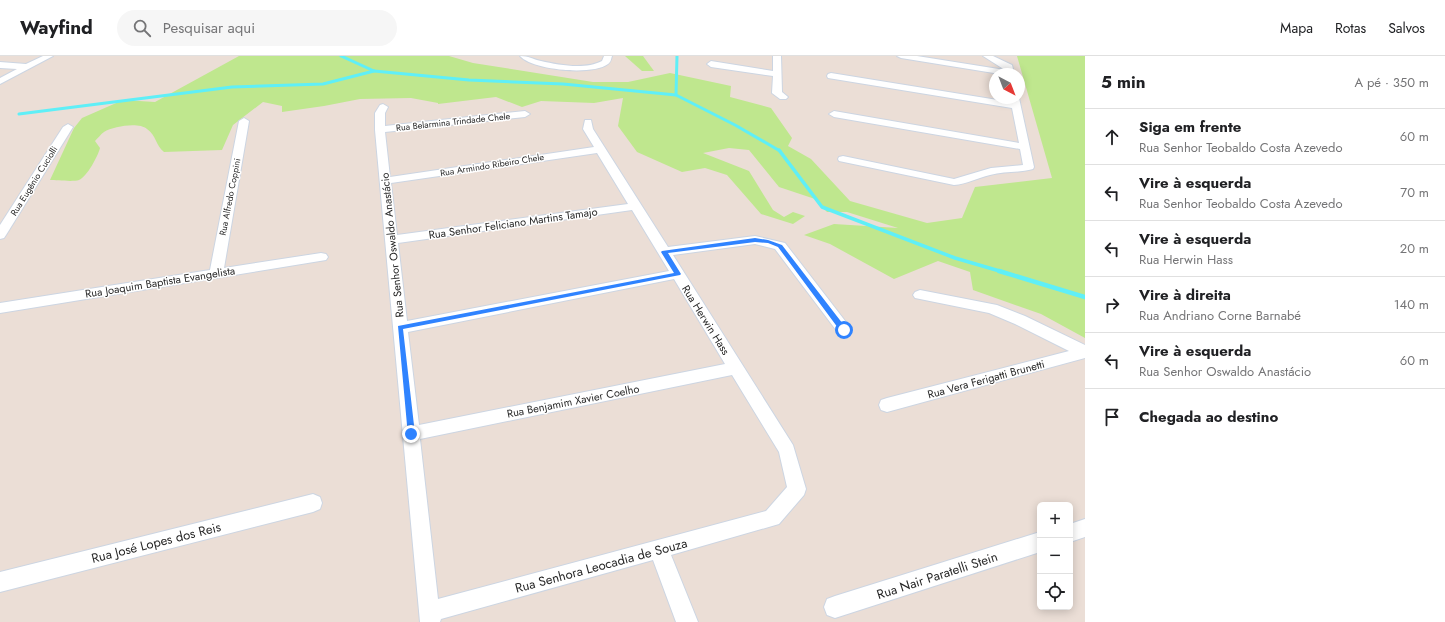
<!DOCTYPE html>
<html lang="pt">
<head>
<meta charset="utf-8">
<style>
	body { margin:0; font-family:Jost,sans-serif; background:#f6f6f6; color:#202124 }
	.controls { position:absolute; right:12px; bottom:12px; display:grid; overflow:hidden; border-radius:6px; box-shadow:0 2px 10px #0003 }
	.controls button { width:36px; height:36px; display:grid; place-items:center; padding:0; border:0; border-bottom:1px solid #e0e0e0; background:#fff; color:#202124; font:20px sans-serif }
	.compass { position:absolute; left:989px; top:12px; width:36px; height:36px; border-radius:50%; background:#fff; box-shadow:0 2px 10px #0003; rotate:138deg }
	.stop { position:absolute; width:12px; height:12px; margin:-9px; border:3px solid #2f83ff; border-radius:50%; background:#fff }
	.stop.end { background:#2f83ff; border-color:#fff; box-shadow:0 1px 4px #0008 }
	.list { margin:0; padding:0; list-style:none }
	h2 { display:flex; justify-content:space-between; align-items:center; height:52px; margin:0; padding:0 16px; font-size:17px }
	h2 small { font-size:13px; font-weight:400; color:#757577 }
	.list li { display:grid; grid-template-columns:26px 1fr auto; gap:12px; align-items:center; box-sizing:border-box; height:56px; padding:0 16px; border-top:1px solid #e0e0e0 }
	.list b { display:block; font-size:15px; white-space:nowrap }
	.list p { margin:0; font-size:13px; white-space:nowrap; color:#757577 }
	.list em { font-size:13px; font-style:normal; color:#757577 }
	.icon { flex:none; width:22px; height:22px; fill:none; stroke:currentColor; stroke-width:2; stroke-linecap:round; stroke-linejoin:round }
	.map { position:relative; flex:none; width:1085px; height:566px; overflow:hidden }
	header { display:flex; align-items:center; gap:24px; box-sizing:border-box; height:56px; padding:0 20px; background:#fff; border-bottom:1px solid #e0e0e0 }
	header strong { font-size:19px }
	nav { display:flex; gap:22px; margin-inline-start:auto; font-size:14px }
	.search { width:280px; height:36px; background:#f6f6f6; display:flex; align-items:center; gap:10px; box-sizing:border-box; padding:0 14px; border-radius:22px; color:#757577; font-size:15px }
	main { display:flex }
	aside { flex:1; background:#fff }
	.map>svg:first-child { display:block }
	.green { fill:#bfe78e }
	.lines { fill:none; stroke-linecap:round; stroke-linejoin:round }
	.stream-far2 { stroke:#5feff7; stroke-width:3 }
	.stream-far1 { stroke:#5feff7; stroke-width:3.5 }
	.stream { stroke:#5feff7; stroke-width:4.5 }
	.minor-casing { stroke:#ccd5e2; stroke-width:2 }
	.minor { fill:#fff; fill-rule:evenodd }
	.route { fill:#2f83ff }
	.labels { text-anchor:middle; stroke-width:3; stroke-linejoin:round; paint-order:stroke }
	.far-street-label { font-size:9px; fill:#272727; stroke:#fff }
	.street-label { font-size:11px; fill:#272727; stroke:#fff }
	.near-street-label { font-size:13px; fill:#272727; stroke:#fff }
</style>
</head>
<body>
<header>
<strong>Wayfind</strong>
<div class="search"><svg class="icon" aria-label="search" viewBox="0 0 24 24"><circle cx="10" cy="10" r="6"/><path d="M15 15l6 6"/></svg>Pesquisar aqui</div>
<nav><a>Mapa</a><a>Rotas</a><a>Salvos</a></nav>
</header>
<main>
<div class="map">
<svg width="1085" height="566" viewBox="0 0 1085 566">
	<rect width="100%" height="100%" fill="#ebded6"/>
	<g class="green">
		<path d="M239,0H449L473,7L593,26H628L670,17L731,30L730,41L771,52L792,82L788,90L811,103L850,145L927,167L962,162L975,131L1052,122L1017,0H1085V282L1041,258L973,234L970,216L938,205L894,223L830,188L804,179L834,168L898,172L847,156H827L815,143L779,131L749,94L729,92L703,97L749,115L773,154L784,161L793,156L805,160L793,168L761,158L727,119L705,112L682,116L637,96L618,70L623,42L594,47L541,45L522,51L496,41L438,48V47L411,42L360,43L324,50L282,56V50L263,46L233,69L222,94L164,96C156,90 156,79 147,73C139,66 114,70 104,76C101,78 98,82 95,85L100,92C98,100 87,121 79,124C73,126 56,124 50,124L74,72L82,62L123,44L155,46Z"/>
		<path d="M625,0H643L654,15H642Z"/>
	</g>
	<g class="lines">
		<g class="stream-far2">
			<path d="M341,0L374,15L469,24L563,28L676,39"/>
			<path d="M677,0L676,39L735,69L780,95"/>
			<path d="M19,58L232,31L323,28L374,15"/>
		</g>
		<path class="stream-far1" d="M779,94L822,151L955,202L1003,216"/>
		<path class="stream" d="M999,215L1085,241"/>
		<defs>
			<g id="minor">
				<path d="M43,0H53L0,28V22L17,13L0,12V6L26,8Z"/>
				<path d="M520,0C529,0 532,3 541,5C559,9 585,14 602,5L604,0H612C611,3 611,6 608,8C592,20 532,14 520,0Z"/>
				<path d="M773,0H781L782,36L788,41L786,43H780L772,37L773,20L711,11L707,8L711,5L773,15Z"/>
				<path d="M897,0H917L1005,14L983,0H993L1012,9L1014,17L1000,18L901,2Z"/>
				<path d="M831,17L1010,46L1009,42H1019L1034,111L1033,113C1019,117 1004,115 990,119C977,122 967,128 954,129L839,105L838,103L839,101L843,100L954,123L991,112L1023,109L1020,93L834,61L829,58L834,55L1019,87L1012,52L828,22L827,20L828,18Z"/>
				<path d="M383,48L388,51L385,57V70L525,55L530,58L525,61L385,76L390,121L594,91L583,73L585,64H591L593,73L668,191L755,180L785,187L849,270L851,274L849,278L844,279L839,278L775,193L755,188L673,199L793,389L806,433L804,439L779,468L671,499L698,566H676L653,504L441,563L440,566H420L375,74V57L380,49ZM597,97L628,148L397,179L391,127ZM632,154L669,215L407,265L398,187ZM674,223L725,308L419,369L408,276ZM732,319L779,396L787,431L766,455L438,543L420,383Z"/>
				<path d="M244,62L249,65L224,212L321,197L326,198L328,201L326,204L0,257V247L210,214L239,65Z"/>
				<path d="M68,68L73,71L6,179L4,182L0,183V169L63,71Z"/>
				<path d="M920,234L997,249L1025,260L1085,289V302L887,356L881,354L879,349L881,344L887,342L1069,295L1015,268L989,257L915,242L913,239L915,236Z"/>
				<path d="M313,438L320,441L322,447L320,453L313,456L0,536V516Z"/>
				<path d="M1085,463V481L1070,486V468Z"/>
				<path d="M1040,476V496L835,562L827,559L824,551L827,543L835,540Z"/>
			</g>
		</defs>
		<use href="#minor" class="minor-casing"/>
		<use href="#minor" class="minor"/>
	</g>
	<path class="route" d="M755,182L768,184L782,189L846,272V276H841L778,191L768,187L755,186L668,197L681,218L680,219L403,273L415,378L414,380H408L398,270L674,217L661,196L662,195Z"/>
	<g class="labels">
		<g class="far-street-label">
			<text transform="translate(453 66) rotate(-6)" y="3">Rua Belarmina Trindade Chele</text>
			<text transform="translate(492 109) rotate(-9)" y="3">Rua Armindo Ribeiro Chele</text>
			<text transform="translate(34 125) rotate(-58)" y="3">Rua Eugênio Cuciolli</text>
			<text transform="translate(230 141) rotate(-79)" y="3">Rua Alfredo Coppini</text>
		</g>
		<g class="street-label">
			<text transform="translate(513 167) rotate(-8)" y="4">Rua Senhor Feliciano Martins Tamajo</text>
			<text transform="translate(392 189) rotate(-96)" y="4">Rua Senhor Oswaldo Anastácio</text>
			<text transform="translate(160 226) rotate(-9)" y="4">Rua Joaquim Baptista Evangelista</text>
			<text transform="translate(706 264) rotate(58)" y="4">Rua Herwin Hass</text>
			<text transform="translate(986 323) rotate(-15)" y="4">Rua Vera Ferigatti Brunetti</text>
			<text transform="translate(573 345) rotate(-11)" y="4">Rua Benjamim Xavier Coelho</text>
		</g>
		<g class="near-street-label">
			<text transform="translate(156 486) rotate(-14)" y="5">Rua José Lopes dos Reis</text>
			<text transform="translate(601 509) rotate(-15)" y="5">Rua Senhora Leocadia de Souza</text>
			<text transform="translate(937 519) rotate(-18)" y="5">Rua Nair Paratelli Stein</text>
		</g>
	</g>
</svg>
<div class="controls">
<button>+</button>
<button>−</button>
<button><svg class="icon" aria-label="locate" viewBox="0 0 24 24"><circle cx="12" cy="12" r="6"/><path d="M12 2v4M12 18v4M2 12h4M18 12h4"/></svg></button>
</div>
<svg class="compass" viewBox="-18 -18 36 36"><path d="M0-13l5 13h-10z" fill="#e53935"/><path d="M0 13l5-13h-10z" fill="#757577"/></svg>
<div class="stop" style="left:844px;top:274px"></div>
<div class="stop end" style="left:411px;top:378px"></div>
</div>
<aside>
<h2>5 min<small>A pé · 350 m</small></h2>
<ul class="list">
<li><svg class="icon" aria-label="ahead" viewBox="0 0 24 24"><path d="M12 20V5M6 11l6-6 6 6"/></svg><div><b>Siga em frente</b><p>Rua Senhor Teobaldo Costa Azevedo</p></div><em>60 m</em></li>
<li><svg class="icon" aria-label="left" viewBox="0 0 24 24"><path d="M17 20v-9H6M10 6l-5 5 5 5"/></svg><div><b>Vire à esquerda</b><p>Rua Senhor Teobaldo Costa Azevedo</p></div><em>70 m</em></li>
<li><svg class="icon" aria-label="left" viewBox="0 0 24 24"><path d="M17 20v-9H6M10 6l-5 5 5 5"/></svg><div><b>Vire à esquerda</b><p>Rua Herwin Hass</p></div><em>20 m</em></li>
<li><svg class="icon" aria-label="right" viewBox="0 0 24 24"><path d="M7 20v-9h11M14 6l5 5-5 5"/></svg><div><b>Vire à direita</b><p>Rua Andriano Corne Barnabé</p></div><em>140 m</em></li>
<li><svg class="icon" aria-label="left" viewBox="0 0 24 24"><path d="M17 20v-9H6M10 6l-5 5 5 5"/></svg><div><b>Vire à esquerda</b><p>Rua Senhor Oswaldo Anastácio</p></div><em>60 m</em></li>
<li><svg class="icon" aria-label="arrive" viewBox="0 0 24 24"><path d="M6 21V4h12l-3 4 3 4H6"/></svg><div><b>Chegada ao destino</b></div></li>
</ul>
</aside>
</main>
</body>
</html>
